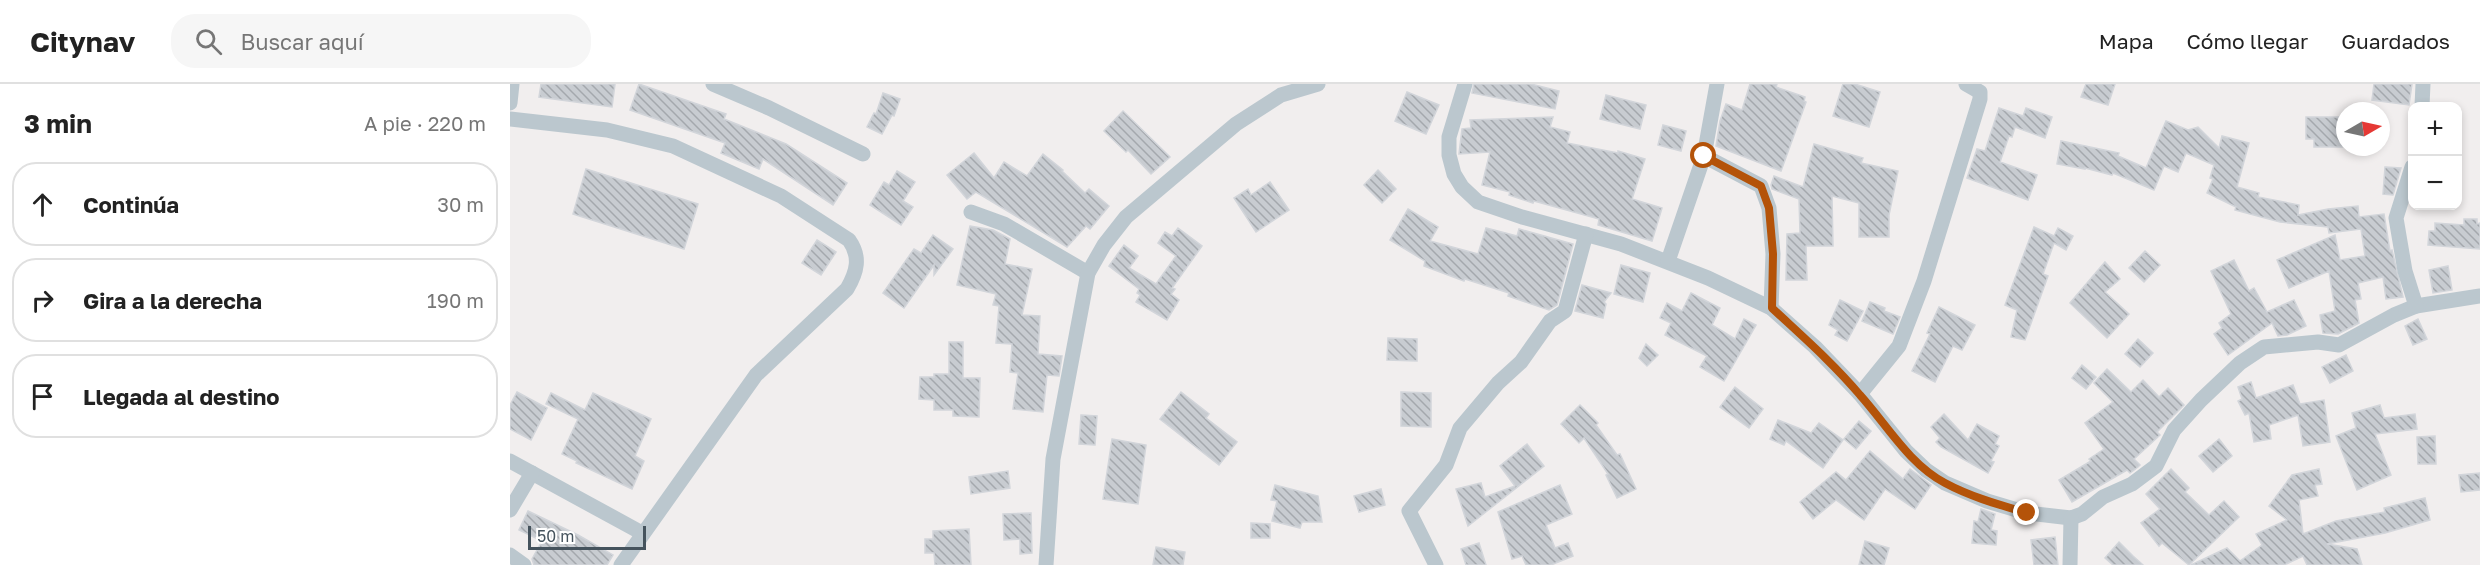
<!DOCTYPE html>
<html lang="es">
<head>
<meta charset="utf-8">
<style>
	body { margin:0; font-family:"Golos Text",sans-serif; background:#f6f6f6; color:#222 }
	.controls { position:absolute; right:18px; top:18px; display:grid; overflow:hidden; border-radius:12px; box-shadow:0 3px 9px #0003 }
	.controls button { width:54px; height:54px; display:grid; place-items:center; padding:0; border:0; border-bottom:2px solid #e0e0e0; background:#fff; color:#222; font:30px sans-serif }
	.compass { position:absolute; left:1826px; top:18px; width:54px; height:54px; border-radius:50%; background:#fff; box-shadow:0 3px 9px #0003; rotate:81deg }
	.scale { position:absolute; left:18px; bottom:15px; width:118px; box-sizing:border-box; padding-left:6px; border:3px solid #45535d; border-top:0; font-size:16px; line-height:21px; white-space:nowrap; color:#45535d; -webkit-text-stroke:4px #fff; paint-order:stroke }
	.stop { position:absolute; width:18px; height:18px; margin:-14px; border:4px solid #b45309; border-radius:50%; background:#fff }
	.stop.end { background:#b45309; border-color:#fff; box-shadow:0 2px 6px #0008 }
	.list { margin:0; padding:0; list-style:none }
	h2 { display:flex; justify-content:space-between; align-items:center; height:78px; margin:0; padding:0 24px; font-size:26px }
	h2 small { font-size:20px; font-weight:400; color:#767676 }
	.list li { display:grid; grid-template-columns:39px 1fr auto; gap:18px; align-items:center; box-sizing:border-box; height:84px; margin:0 12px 12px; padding:0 12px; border:2px solid #e0e0e0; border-radius:24px }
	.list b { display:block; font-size:22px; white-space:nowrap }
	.list em { font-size:20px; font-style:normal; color:#767676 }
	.icon { flex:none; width:33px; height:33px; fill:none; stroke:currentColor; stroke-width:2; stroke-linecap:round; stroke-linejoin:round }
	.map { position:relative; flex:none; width:1970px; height:481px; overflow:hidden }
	header { display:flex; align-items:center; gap:36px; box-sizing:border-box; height:84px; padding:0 30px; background:#fff; border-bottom:2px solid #e0e0e0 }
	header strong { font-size:28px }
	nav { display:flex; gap:33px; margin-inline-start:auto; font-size:21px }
	.search { width:420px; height:54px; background:#f6f6f6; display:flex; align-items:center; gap:15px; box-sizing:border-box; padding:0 21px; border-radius:24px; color:#767676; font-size:22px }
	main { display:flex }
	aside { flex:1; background:#fff }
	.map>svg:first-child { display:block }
	.building { fill:url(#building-back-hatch); stroke:#d2d5da; stroke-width:1.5 }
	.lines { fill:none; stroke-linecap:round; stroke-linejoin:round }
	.minor { stroke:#bbc7ce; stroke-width:15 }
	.route { stroke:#b45309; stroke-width:8 }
</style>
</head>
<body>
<header>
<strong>Citynav</strong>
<div class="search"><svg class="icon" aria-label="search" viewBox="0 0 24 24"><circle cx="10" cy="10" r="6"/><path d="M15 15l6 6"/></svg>Buscar aquí</div>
<nav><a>Mapa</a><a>Cómo llegar</a><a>Guardados</a></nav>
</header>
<main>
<aside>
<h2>3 min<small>A pie · 220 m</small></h2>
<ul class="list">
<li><svg class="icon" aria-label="ahead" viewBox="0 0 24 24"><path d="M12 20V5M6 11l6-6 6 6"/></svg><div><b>Continúa</b></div><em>30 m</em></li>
<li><svg class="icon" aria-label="right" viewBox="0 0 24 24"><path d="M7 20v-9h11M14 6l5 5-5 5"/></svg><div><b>Gira a la derecha</b></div><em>190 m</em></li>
<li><svg class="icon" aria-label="arrive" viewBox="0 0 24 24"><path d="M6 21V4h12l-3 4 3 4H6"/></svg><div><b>Llegada al destino</b></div></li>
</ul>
</aside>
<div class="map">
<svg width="1970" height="481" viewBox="0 0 1970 481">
	<defs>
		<pattern id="building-back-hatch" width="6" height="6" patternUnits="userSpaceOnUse" patternTransform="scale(1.5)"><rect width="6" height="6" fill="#c8ccd1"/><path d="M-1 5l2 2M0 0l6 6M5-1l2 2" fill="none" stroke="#a4a8ad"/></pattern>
	</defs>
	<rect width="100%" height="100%" fill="#f1eeee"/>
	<g class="building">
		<path d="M31,0H105L102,23L29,13Z"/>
		<path d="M129,0L216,30L214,35L276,60L337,99L323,121L253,75L249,85L211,69L215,59L120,26Z"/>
		<path d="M964,0H1021L1049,7L1045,25L962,9Z"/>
		<path d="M1240,0H1267L1266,3L1295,13L1294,17L1296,18L1271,87L1206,62L1210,37L1216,20L1232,26Z"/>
		<path d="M1333,0H1345L1370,8L1359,43L1323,32Z"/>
		<path d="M1576,0H1605L1598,21L1571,13Z"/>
		<path d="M1864,0H1902L1899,21L1862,16Z"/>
		<path d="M897,8L929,21L916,50L885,37Z"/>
		<path d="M373,9L390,15L384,32L382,31L372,50L357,43L364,29L366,30Z"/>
		<path d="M1096,11L1136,21L1130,45L1090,35Z"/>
		<path d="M1489,24L1513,32L1516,24L1542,33L1535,54L1505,43L1502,53L1499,52L1490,78L1527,91L1518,116L1457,94L1467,65L1475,67Z"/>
		<path d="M613,27L660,73L641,90L618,66L616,68L594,47Z"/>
		<path d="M1043,33L1040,43L1060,48L1057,59L1108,69V67L1135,75L1122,115L1152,124L1142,157L1088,141L1089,135L1024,117L1023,119L999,111L1000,108L972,101L980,68L949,70L952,45L961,44L960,36Z"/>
		<path d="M1796,33H1835V63H1804V55H1796Z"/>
		<path d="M1656,37L1678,46L1688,43L1709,64L1712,52L1739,59L1727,103L1749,109L1748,113L1789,121L1788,131L1818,125L1848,122L1849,133L1874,130L1880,167L1882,166L1893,213L1876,215L1873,193L1848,199L1851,215L1845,216L1849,239L1828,250L1813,249L1810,231L1825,227L1819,187L1779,204L1767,176L1825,151L1830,176L1855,172L1851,145L1819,149L1818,143L1770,138L1725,126L1726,123L1697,109L1703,95L1700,94L1704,81L1676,69L1668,88L1654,82L1644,106L1603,89L1602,91L1575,84V85L1547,80L1551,57L1609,69L1608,72L1636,84Z"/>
		<path d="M1153,41L1176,47L1171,67L1148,61Z"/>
		<path d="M1304,60L1353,74L1351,79L1388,87L1379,131V153H1349V119L1322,112L1323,162H1296L1297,196H1276L1277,150L1290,149L1289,115L1262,105L1261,101L1264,92L1293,103Z"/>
		<path d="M464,69L484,94L494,78L517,92L533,70L553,86L552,87L575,109L579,105L599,122L580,145L576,142L557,163L466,108L457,115L437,91Z"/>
		<path d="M1875,83L1891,84L1883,111L1873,110Z"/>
		<path d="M76,85L188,120L174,165L63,130Z"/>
		<path d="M868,86L886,105L872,119L854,101Z"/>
		<path d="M387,87L405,98L393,117L403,123L391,141L360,121L374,98L379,101Z"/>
		<path d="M760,98L779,126L746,148L724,114L738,105L741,111Z"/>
		<path d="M898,125L928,143L920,157L968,170L976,144L1007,152L1009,145L1063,160L1047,221L1039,226L998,212L999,209L955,195L954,197L914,182L915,177L880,156Z"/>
		<path d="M1954,135H1967V140L1970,139V165L1918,161L1919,147H1925V139L1954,141Z"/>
		<path d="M460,142L483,146L500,155L495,180L522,185L512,231L530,232L528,270L552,272L549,292L537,291L533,328L503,325L508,289L500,288L502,260L486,259L489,222L483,221L486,210L447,201Z"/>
		<path d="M1524,143L1544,152L1548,144L1563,152L1556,166L1544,159L1533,190L1538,192L1515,256L1501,253L1507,226L1495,221Z"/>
		<path d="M668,144L692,162L662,204L665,205L661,210L669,216L657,236L626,218L630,211L627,209L629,205L599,182L614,161L628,172L619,184L646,200L666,172L648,159L655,148L662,152Z"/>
		<path d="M423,151L443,165L424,191V181L394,224L373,209L404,165L411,169Z"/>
		<path d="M307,156L326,168L311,191L292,179Z"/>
		<path d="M1635,167L1650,181L1634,198L1619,184Z"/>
		<path d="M1724,176L1739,207L1744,204L1757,228L1784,216L1796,242L1777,251L1768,252L1762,239L1718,271L1704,250L1712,244L1709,239L1721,230L1701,187Z"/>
		<path d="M1595,178L1610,195L1595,208L1619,230L1597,254L1560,219Z"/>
		<path d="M1111,181L1140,189L1133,218L1104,210Z"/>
		<path d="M1938,182L1942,206L1923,209L1919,186Z"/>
		<path d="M1072,201L1101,209L1094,218L1096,220L1093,234L1065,227Z"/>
		<path d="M1181,209L1210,224L1202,241L1225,255L1234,235L1246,241L1214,297L1190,283L1197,272L1155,251L1161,239L1150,234L1157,219L1172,227Z"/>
		<path d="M1330,216L1353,227L1337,257L1325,251L1328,246L1319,241Z"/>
		<path d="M1360,218L1375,224L1374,227L1390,233L1383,250L1352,237Z"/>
		<path d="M1429,223L1465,241L1452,266L1443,262L1425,298L1402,287L1420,250L1417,249Z"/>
		<path d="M1908,235L1917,255L1903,261L1895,242Z"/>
		<path d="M878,254L907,255V277L877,276Z"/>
		<path d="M1628,255L1643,269L1630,283L1615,270Z"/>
		<path d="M439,258H453V294H470L469,333L443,332V326H424V316L409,315L410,293H424V290H439Z"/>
		<path d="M1136,260L1148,271L1137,282L1129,274Z"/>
		<path d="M1836,271L1843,287L1820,299L1812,283Z"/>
		<path d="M1572,281L1586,293L1576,305L1562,294Z"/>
		<path d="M1597,285L1621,308L1633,296L1649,313L1658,304L1674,321L1647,348L1650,351L1624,375L1630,381L1628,383L1620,389L1617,386L1562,418L1549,396L1581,377L1579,375L1594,365L1575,339L1603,318L1584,299Z"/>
		<path d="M1741,298L1746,314L1783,301L1790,320L1814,316L1820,358L1793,362L1788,331L1759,341L1761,355L1744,358L1739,329L1735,331L1728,317L1732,315L1728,303Z"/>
		<path d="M1225,303L1253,325L1239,344L1210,323Z"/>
		<path d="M7,308L37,324L21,356L0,345V321Z"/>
		<path d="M671,308L699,330L696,334L727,358L709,381L650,335Z"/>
		<path d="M891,308L921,309V343L891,342Z"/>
		<path d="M41,309L75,326L83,309L141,335L125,372L134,377L122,405L66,379L67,377L52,370L68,335L36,320Z"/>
		<path d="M1070,321L1088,339L1086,341L1107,371L1110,370L1126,405L1107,414L1096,391L1098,390L1074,354L1069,359L1051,340Z"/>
		<path d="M1870,321L1874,334L1905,330L1907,345L1865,350L1881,391L1847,406L1826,352L1846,344L1842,329Z"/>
		<path d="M1434,330L1458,356L1467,340L1489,352L1485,360L1489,362L1481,377L1484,378L1478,389L1431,363L1426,358L1430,354L1421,343Z"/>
		<path d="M571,331L587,332L585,361L569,360Z"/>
		<path d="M1268,336L1301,349L1309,339L1333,356L1313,384L1276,357L1274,361L1260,355Z"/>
		<path d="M1349,337L1361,347L1346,365L1334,355Z"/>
		<path d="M1925,352L1926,380H1908L1907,353Z"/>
		<path d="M602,355L636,361L628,420L593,415Z"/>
		<path d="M1709,355L1722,372L1703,388L1689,372Z"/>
		<path d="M1017,360L1034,382L958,442L946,405L971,399L975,413L1005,402L990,382Z"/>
		<path d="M1360,367L1393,395L1400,385L1421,401L1405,425L1375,405L1354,436L1326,416L1303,435L1290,418L1326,388L1336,396Z"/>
		<path d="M1661,385L1679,404L1675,408L1699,431L1714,417L1729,433L1679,481L1652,459L1649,462L1631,439L1650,425L1636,410Z"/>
		<path d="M1809,385L1812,400L1805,401L1808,412L1789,416L1793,450L1826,437L1875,428L1874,424L1915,414L1920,436L1875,449L1817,460L1847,465L1852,481H1797L1793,472L1774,481H1681L1717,464L1730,477L1752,461L1746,450L1777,436L1759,422L1782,391Z"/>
		<path d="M498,387L500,404L461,410L459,393Z"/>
		<path d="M1970,389V406L1951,408L1949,391Z"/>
		<path d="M765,401L808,412L812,438H792L790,444L762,437L767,417L761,416Z"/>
		<path d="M1050,401L1062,430L1036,441L1045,464L1058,459L1063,472L1041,481H1016L1012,472L1002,475L988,428Z"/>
		<path d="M871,405L875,421L849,428L844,412Z"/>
		<path d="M1471,425L1485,430L1481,446L1487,447L1486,461L1462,459L1464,437L1468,438Z"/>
		<path d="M18,427L68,451L103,471L97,481H24L22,475L32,457L9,446Z"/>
		<path d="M521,429L522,469L510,470V455L494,456L493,430Z"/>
		<path d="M741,439L760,440V454H741Z"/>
		<path d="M459,445L461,481H425L424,469H415V455H423V447Z"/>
		<path d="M1545,453L1548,481H1524L1521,456Z"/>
		<path d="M1355,457L1379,464L1374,481H1349Z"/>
		<path d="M1609,458L1623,472L1633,481H1603L1595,474Z"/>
		<path d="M969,459L976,481H956L951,465Z"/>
		<path d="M646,463L675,468L673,481H643Z"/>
	</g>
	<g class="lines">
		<g class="minor">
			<path d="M203,0L259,24L353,70"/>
			<path d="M955,0L939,53V71L944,90L952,103L968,118L1012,133L1111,160L1198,194L1261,224L1305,263L1350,310L1396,367L1416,386L1435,399L1477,417L1517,429L1561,434L1572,430L1593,413L1622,400L1646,382L1664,346L1691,316L1730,279L1754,263L1808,258L1829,261L1884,231L1906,222L1970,212"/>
			<path d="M0,19L2,0"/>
			<path d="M1912,22L1913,0"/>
			<path d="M0,35L97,46L163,62L271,112L339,156C351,173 347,188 337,205L246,291L111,481"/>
			<path d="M1194,72L1251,102L1259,124L1263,170L1261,224"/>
			<path d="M1902,83L1886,134L1895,187L1906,222"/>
			<path d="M461,128L494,140L578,189"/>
			<path d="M1158,177L1194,72L1207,0"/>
			<path d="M1350,310L1389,262L1414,197L1470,15V8L1456,0"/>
			<path d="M0,377L132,449"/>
			<path d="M0,426L22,389"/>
			<path d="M0,471L14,481"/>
			<path d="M536,481L543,375L578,189L594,161L616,133L726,40L771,11L808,0"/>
			<path d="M926,481L899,427L936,381L950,344L988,299L1011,278L1040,237L1055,227L1076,150"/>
			<path d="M1560,481L1561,434"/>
		</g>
	</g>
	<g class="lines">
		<path class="route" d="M1194,72L1251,102L1259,124L1263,170L1262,224C1292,252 1323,279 1350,311C1377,341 1399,380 1435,399C1461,413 1490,421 1517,429"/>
	</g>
</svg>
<div class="controls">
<button>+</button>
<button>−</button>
</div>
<svg class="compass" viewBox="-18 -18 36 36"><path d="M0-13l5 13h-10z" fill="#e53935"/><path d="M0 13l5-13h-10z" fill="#767676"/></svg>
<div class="scale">50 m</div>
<div class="stop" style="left:1194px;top:72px"></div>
<div class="stop end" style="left:1517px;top:429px"></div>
</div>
</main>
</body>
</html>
